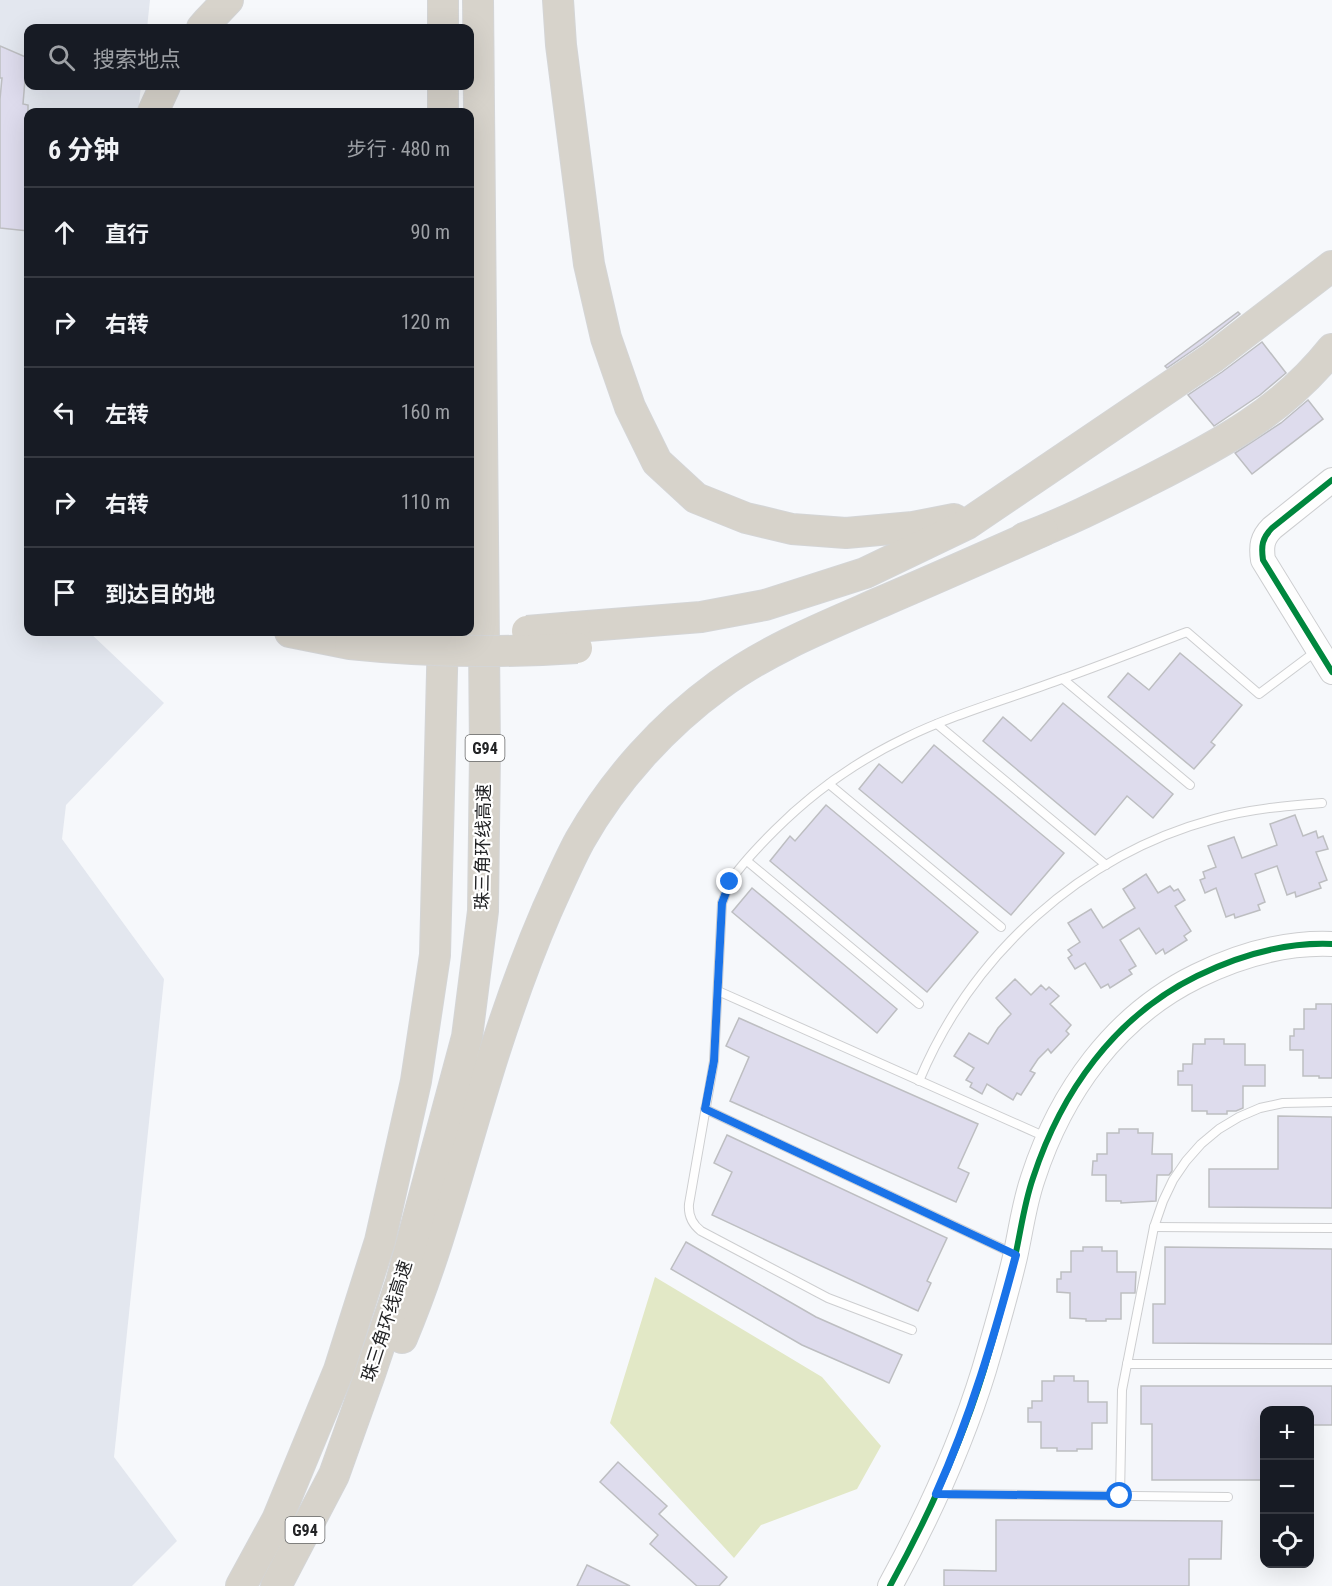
<!DOCTYPE html>
<html lang="zh">
<head>
<meta charset="utf-8">
<style>
	body { margin:0; font-family:"Roboto Condensed","Noto Sans SC",sans-serif; background:#242831; color:#f1f3f6 }
	.controls { position:absolute; right:18px; bottom:18px; display:grid; overflow:hidden; border-radius:12px; box-shadow:0 6px 24px #0002 }
	.controls button { width:54px; height:54px; display:grid; place-items:center; padding:0; border:0; border-bottom:2px solid #363941; background:#171b24; color:#f1f3f6; font:30px sans-serif }
	.stop { position:absolute; width:18px; height:18px; margin:-14px; border:4px solid #1a73e8; border-radius:50%; background:#fff }
	.stop.end { background:#1a73e8; border-color:#fff; box-shadow:0 2px 6px #0008 }
	.list { margin:0; padding:0; list-style:none }
	h2 { display:flex; justify-content:space-between; align-items:center; height:78px; margin:0; padding:0 24px; font-size:26px }
	h2 small { font-size:20px; font-weight:400; color:#9ea1a6 }
	.list li { display:grid; grid-template-columns:39px 1fr auto; gap:18px; align-items:center; box-sizing:border-box; height:90px; padding:0 24px; border-top:2px solid #363941 }
	.list b { display:block; font-size:22px; white-space:nowrap }
	.list em { font-size:20px; font-style:normal; color:#9ea1a6 }
	.icon { flex:none; width:33px; height:33px; fill:none; stroke:currentColor; stroke-width:2; stroke-linecap:round; stroke-linejoin:round }
	.map { position:relative; flex:none; width:1332px; height:1586px; overflow:hidden }
	.search { position:absolute; background:#171b24; box-shadow:0 6px 24px #0002; left:24px; top:24px; width:450px; height:66px; display:flex; align-items:center; gap:15px; box-sizing:border-box; padding:0 21px; border-radius:12px; color:#9ea1a6; font-size:22px }
	.panel { position:absolute; background:#171b24; box-shadow:0 6px 24px #0002; left:24px; top:108px; width:450px; height:528px; border-radius:12px }
	.map>svg:first-child { display:block }
	.built { fill:#e3e7ef }
	.green { fill:#e2e8c6 }
	.building { fill:#dedced; stroke:#bdbec1; stroke-width:1.5 }
	.lines { fill:none; stroke-linecap:round; stroke-linejoin:round }
	.lane-casing { stroke:#cdced0; stroke-width:10 }
	.secondary-casing { stroke:#cdced0; stroke-width:26 }
	.highway-casing { stroke:#d4d5d6; stroke-width:32 }
	.lane { stroke:#fefefe; stroke-width:8 }
	.secondary { stroke:#fefefe; stroke-width:24 }
	.highway { stroke:#d7d3cb; stroke-width:30 }
	.highway-bridge-casing { stroke:#d4d5d6; stroke-width:32; stroke-linecap:butt }
	.highway-bridge { stroke:#d7d3cb; stroke-width:30 }
	.cycleway-casing { stroke:#fff; stroke-width:10 }
	.cycleway { stroke:#00873e; stroke-width:6 }
	.route { stroke:#1a73e8; stroke-width:8 }
	.labels { text-anchor:middle; stroke-width:4.5; stroke-linejoin:round; paint-order:stroke }
	.shield { fill:#fff; stroke:#646566; stroke-width:1.5 }
	.shield-label { font-size:16px; font-weight:bold; fill:#222325 }
	.street-label { font-size:18px; fill:#222325; stroke:#fff }
</style>
</head>
<body>
<div class="map">
<svg width="1332" height="1586" viewBox="0 0 1332 1586">
	<rect width="100%" height="100%" fill="#f6f8fb"/>
	<path class="built" d="M0,0H150L147,28H28V86H141L138,112H28V632H89L164,703L66,805L62,839L164,979L114,1457L177,1541L132,1586H0Z"/>
	<path class="green" d="M655,1277L822,1377L881,1446L857,1489L761,1525L734,1558L610,1423Z"/>
	<g class="building">
		<path d="M0,46L28,58V80H25L23,104L28,105V231L0,228V99L2,78H0Z"/>
		<path d="M1238,312L1240,314L1202,344L1167,368L1165,366Z"/>
		<path d="M1262,342L1286,373L1260,395L1214,426L1188,395L1222,372Z"/>
		<path d="M1308,400L1323,419L1252,474L1235,453L1281,423Z"/>
		<path d="M1180,653L1242,705L1211,742L1215,745L1194,769L1108,697L1128,673L1149,690Z"/>
		<path d="M1063,703L1173,794L1153,818L1127,796L1095,835L983,741L1003,717L1031,741Z"/>
		<path d="M934,745L1064,853L1011,915L859,789L879,764L902,783Z"/>
		<path d="M826,805L978,932L927,992L770,861L790,836L795,841Z"/>
		<path d="M1295,815L1303,836L1316,831L1318,838L1323,836L1328,849L1316,852L1327,880L1319,883L1321,888L1296,897L1295,892L1287,895L1277,866L1255,874L1265,902L1258,905L1260,910L1235,918L1234,914L1226,917L1216,888L1205,893L1200,880L1205,878L1203,872L1216,867L1208,846L1234,837L1242,858L1277,845L1270,824Z"/>
		<path d="M1146,874L1158,893L1170,886L1174,891L1178,889L1185,900L1175,906L1191,931L1184,936L1187,940L1165,954L1163,949L1156,954L1139,928L1120,940L1136,966L1129,970L1132,974L1110,988L1108,984L1101,988L1085,963L1075,969L1068,958L1072,955L1068,950L1080,942L1068,923L1091,909L1103,928L1123,915L1135,908L1123,889Z"/>
		<path d="M752,888L897,1009L877,1033L732,912Z"/>
		<path d="M1015,979L1031,995L1041,985L1046,990L1049,987L1059,996L1050,1004L1071,1025L1066,1031L1069,1034L1051,1053L1048,1049L1038,1059L1030,1071L1035,1073L1021,1095L1017,1093L1013,1100L987,1084L982,1094L970,1087L972,1083L966,1080L974,1068L954,1056L969,1033L988,1044L998,1028L1011,1014L996,998Z"/>
		<path d="M1316,1004H1332V1078H1319V1076H1303V1050H1290V1036H1294V1029H1304V1009H1316Z"/>
		<path d="M739,1018L978,1124L958,1168L969,1173L956,1202L730,1101L749,1057L726,1046Z"/>
		<path d="M1205,1039H1224V1044H1245V1065H1265V1086H1243V1108L1236,1111H1227V1114H1207V1111H1192V1085H1178V1071H1183V1064H1192L1193,1044H1205Z"/>
		<path d="M1278,1116L1332,1117V1208L1209,1207V1169H1278Z"/>
		<path d="M1119,1129H1138V1133H1153L1152,1154H1172V1171L1169,1175H1157L1156,1201L1121,1203V1201H1106V1175H1092L1093,1161H1097V1154H1107V1133H1119Z"/>
		<path d="M727,1135L947,1238L927,1281L931,1283L918,1311L712,1215L732,1172L714,1163Z"/>
		<path d="M686,1242L816,1317L902,1355L889,1383L802,1345L671,1269Z"/>
		<path d="M1083,1247H1102V1251H1117V1272H1136L1135,1293H1121V1319H1106V1321H1086V1319L1070,1318V1293L1057,1292V1279H1061V1272H1071V1251H1083Z"/>
		<path d="M1165,1247L1332,1249V1344L1153,1343V1304H1165Z"/>
		<path d="M1054,1376H1074V1381H1088V1402H1107V1423H1092V1449H1077V1451H1057V1448H1041V1422H1028V1408H1032V1401H1042V1381H1054Z"/>
		<path d="M1141,1386H1332V1425H1310V1410H1264V1480H1152V1424H1141Z"/>
		<path d="M618,1462L667,1506L659,1514L727,1577L719,1586H697L650,1544L658,1535L600,1482Z"/>
		<path d="M996,1520L1222,1521L1221,1559H1189V1586H944V1570L996,1571Z"/>
		<path d="M587,1565L630,1586H577Z"/>
	</g>
	<g class="lines">
		<defs>
			<g id="lane">
				<path d="M1063,679L1190,785"/>
				<path d="M937,724L1106,865"/>
				<path d="M829,784L1001,927"/>
				<path d="M747,861L919,1004"/>
				<path d="M718,991L1048,1138"/>
				<path d="M919,1081C972,954 1081,855 1214,819C1249,809 1285,806 1322,803"/>
				<path d="M705,1109L1012,1253"/>
				<path d="M1154,1227L1332,1228"/>
				<path d="M912,1330L828,1298L701,1231C692,1224 688,1216 689,1204L714,1061L722,903C725,896 727,888 730,882C740,865 761,844 775,830C813,792 857,761 905,738C954,714 1008,699 1059,680C1102,665 1144,648 1187,632L1259,694L1315,652"/>
				<path d="M1127,1364H1332"/>
				<path d="M941,1494L1228,1497"/>
				<path d="M1120,1496L1122,1390L1154,1227L1163,1201L1173,1180L1186,1161L1201,1144L1219,1129L1239,1117L1260,1108L1283,1103L1332,1102"/>
			</g>
			<g id="secondary">
				<path d="M1332,480L1272,528C1262,538 1261,546 1263,560L1332,672"/>
				<path d="M890,1586C928,1517 961,1445 984,1370C995,1333 1006,1295 1015,1257C1021,1230 1024,1204 1033,1178C1061,1092 1115,1016 1197,976C1238,956 1285,942 1332,944"/>
			</g>
			<g id="highway">
				<path d="M443,0V28"/>
				<path d="M558,0L561,45L589,264L606,338L630,407L657,462L696,498L746,518L792,529L846,533L913,527L954,519"/>
				<path d="M202,28L208,21L228,0"/>
				<path d="M443,86V112"/>
				<path d="M153,112L165,86"/>
				<path d="M1024,538C1067,522 1108,501 1148,481C1219,445 1282,412 1332,349"/>
				<path d="M575,627L701,617L765,605L865,573L967,524L1212,358L1332,266"/>
				<path d="M290,632L350,644"/>
				<path d="M402,1338C442,1243 465,1142 497,1044C512,998 528,954 547,910C558,886 568,862 580,840C614,780 664,725 719,685C768,649 826,626 881,602C935,579 989,555 1043,531"/>
				<path d="M241,1586L277,1520L339,1370L380,1241L416,1081L435,955L443,632"/>
				<path d="M276,1586L334,1475L370,1374L401,1282L467,1037L483,911L485,752L478,0"/>
			</g>
		</defs>
		<use href="#lane" class="lane-casing"/>
		<use href="#secondary" class="secondary-casing"/>
		<use href="#highway" class="highway-casing"/>
		<use href="#lane" class="lane"/>
		<use href="#secondary" class="secondary"/>
		<use href="#highway" class="highway"/>
		<defs>
			<g id="highway-bridge">
				<path d="M527,631L575,627"/>
				<path d="M350,644C426,652 502,653 577,648"/>
			</g>
		</defs>
		<use href="#highway-bridge" class="highway-bridge-casing"/>
		<use href="#highway-bridge" class="highway-bridge"/>
		<defs>
			<g id="cycleway">
				<path d="M1332,480L1272,528C1262,538 1261,546 1263,560L1332,672"/>
				<path d="M890,1586C928,1517 961,1445 984,1370C995,1333 1006,1295 1015,1257C1021,1230 1024,1204 1033,1178C1061,1092 1115,1016 1197,976C1238,956 1285,942 1332,944"/>
			</g>
		</defs>
		<use href="#cycleway" class="cycleway-casing"/>
		<use href="#cycleway" class="cycleway"/>
	</g>
	<g class="lines">
		<path class="route" d="M730,882L722,903L714,1061L705,1109L1016,1255C994,1337 971,1416 936,1494L1120,1496"/>
	</g>
	<g class="labels">
		<g class="shield">
			<rect x="465.5" y="735" width="39" height="26" rx="4.5"/>
			<rect x="285.5" y="1517" width="39" height="26" rx="4.5"/>
		</g>
		<g class="shield-label">
			<text x="485" y="754">G94</text>
			<text x="305" y="1536">G94</text>
		</g>
		<g class="street-label">
			<text transform="translate(483 847) rotate(-89)" y="6">珠三角环线高速</text>
			<text transform="translate(387 1321) rotate(-72)" y="6">珠三角环线高速</text>
		</g>
	</g>
</svg>
<div class="controls">
<button>+</button>
<button>−</button>
<button><svg class="icon" aria-label="locate" viewBox="0 0 24 24"><circle cx="12" cy="12" r="6"/><path d="M12 2v4M12 18v4M2 12h4M18 12h4"/></svg></button>
</div>
<div class="stop" style="left:1120px;top:1496px"></div>
<div class="stop end" style="left:730px;top:882px"></div>
<div class="search"><svg class="icon" aria-label="search" viewBox="0 0 24 24"><circle cx="10" cy="10" r="6"/><path d="M15 15l6 6"/></svg>搜索地点</div>
<section class="panel">
<h2>6 分钟<small>步行 · 480 m</small></h2>
<ul class="list">
<li><svg class="icon" aria-label="ahead" viewBox="0 0 24 24"><path d="M12 20V5M6 11l6-6 6 6"/></svg><div><b>直行</b></div><em>90 m</em></li>
<li><svg class="icon" aria-label="right" viewBox="0 0 24 24"><path d="M7 20v-9h11M14 6l5 5-5 5"/></svg><div><b>右转</b></div><em>120 m</em></li>
<li><svg class="icon" aria-label="left" viewBox="0 0 24 24"><path d="M17 20v-9H6M10 6l-5 5 5 5"/></svg><div><b>左转</b></div><em>160 m</em></li>
<li><svg class="icon" aria-label="right" viewBox="0 0 24 24"><path d="M7 20v-9h11M14 6l5 5-5 5"/></svg><div><b>右转</b></div><em>110 m</em></li>
<li><svg class="icon" aria-label="arrive" viewBox="0 0 24 24"><path d="M6 21V4h12l-3 4 3 4H6"/></svg><div><b>到达目的地</b></div></li>
</ul>
</section>
</div>
</body>
</html>
